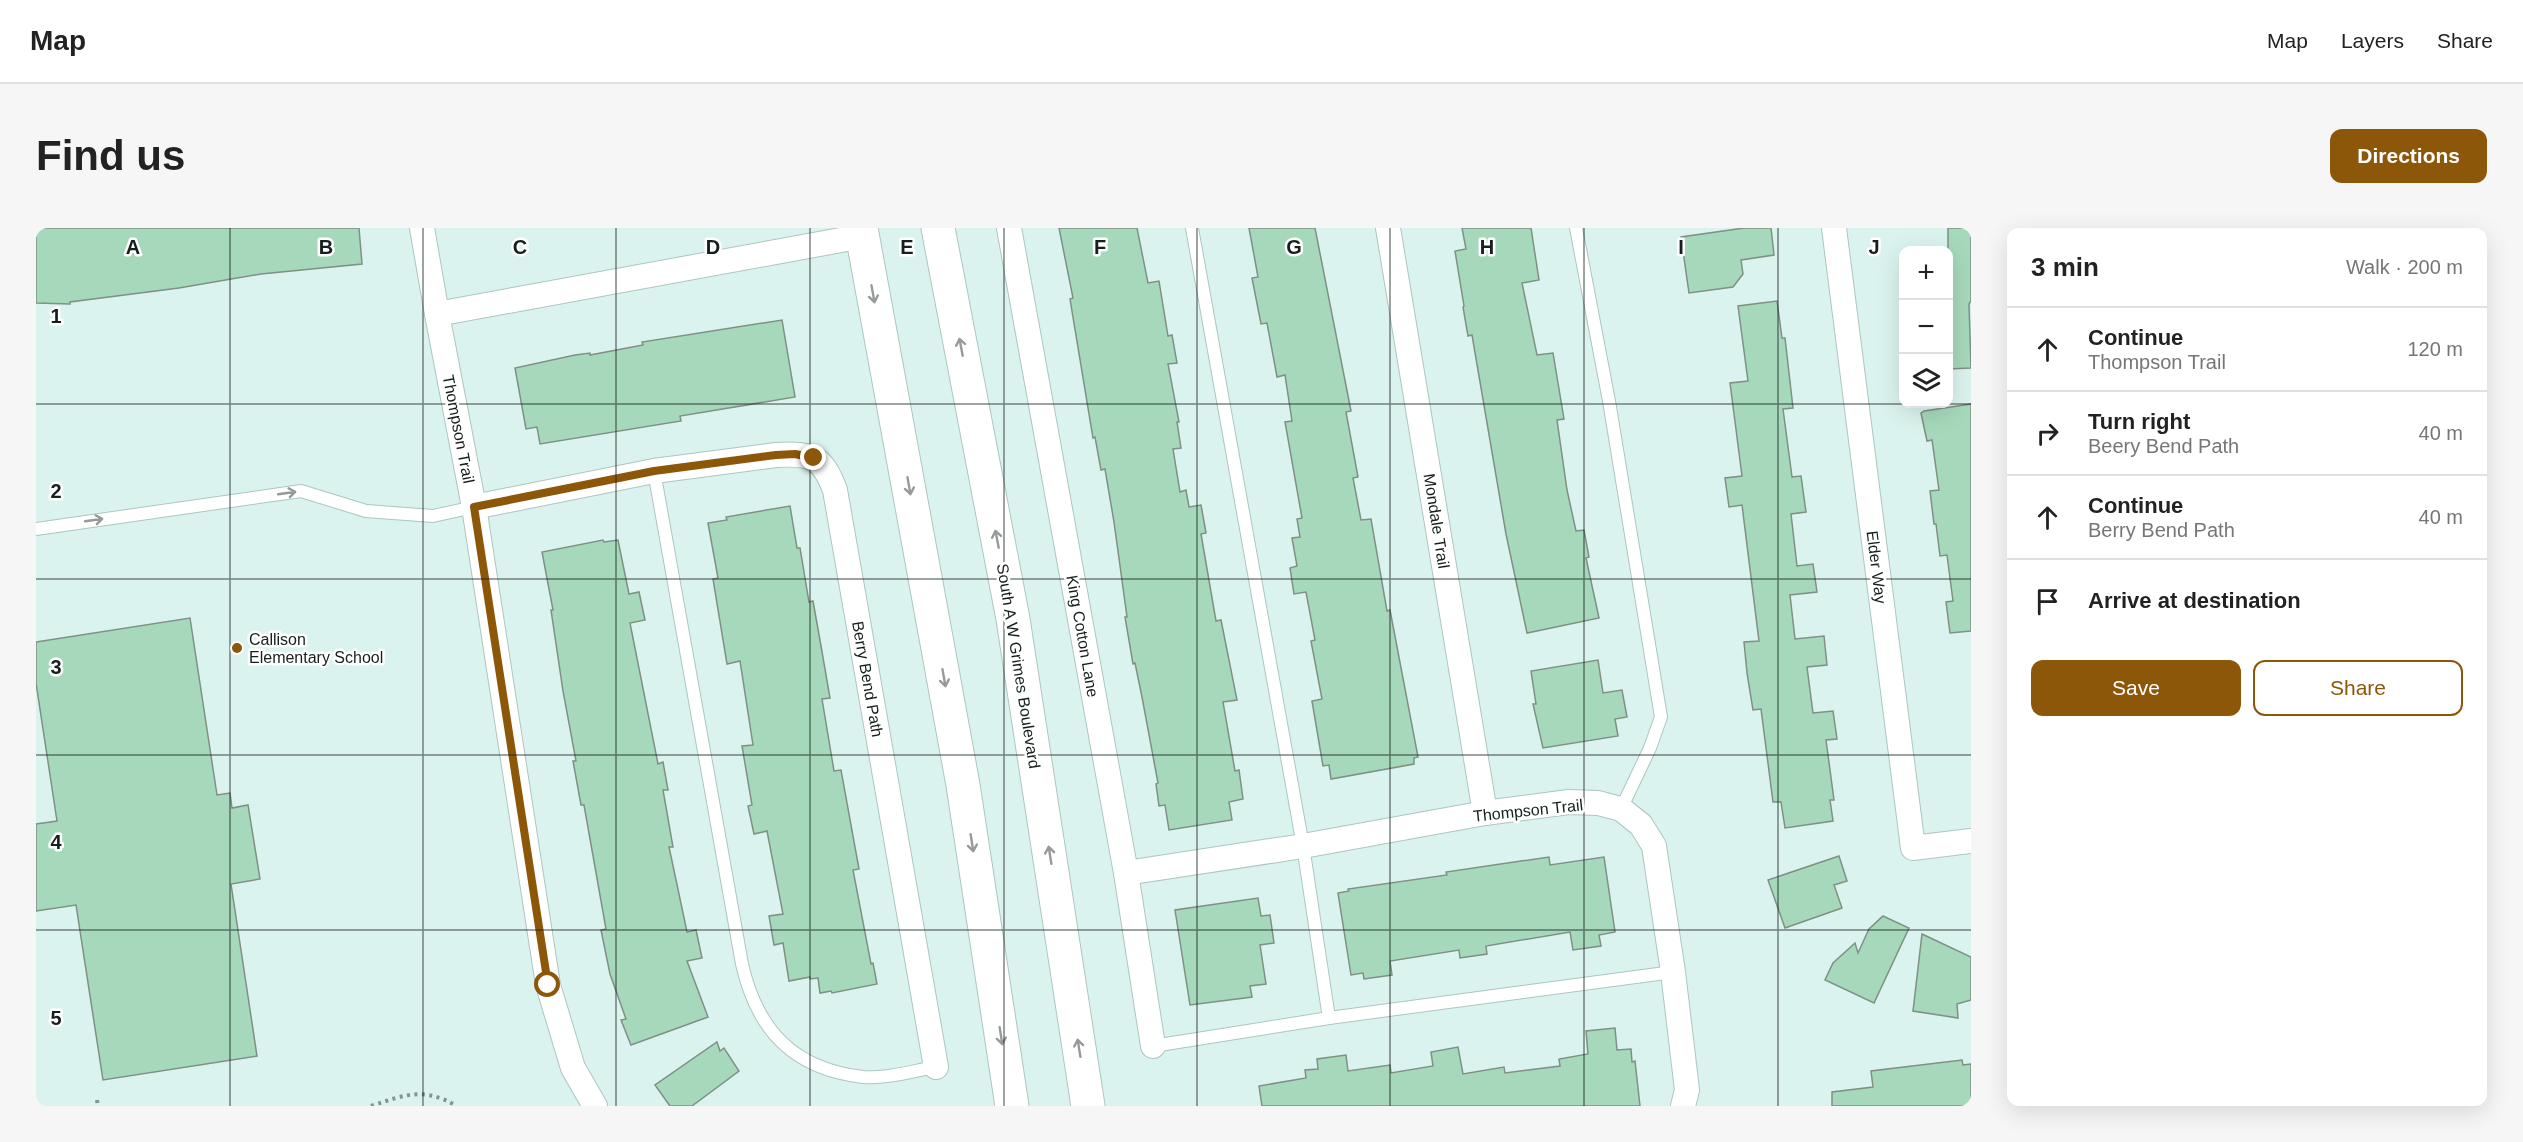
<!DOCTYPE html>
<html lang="en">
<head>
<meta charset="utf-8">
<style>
	body { margin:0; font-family:Helvetica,sans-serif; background:#f6f6f6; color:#222 }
	.controls { position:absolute; right:18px; top:18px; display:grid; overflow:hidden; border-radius:12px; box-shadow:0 6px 24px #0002 }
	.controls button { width:54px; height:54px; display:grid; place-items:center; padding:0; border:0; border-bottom:2px solid #e0e0e0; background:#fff; color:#222; font:30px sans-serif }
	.stop { position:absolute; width:18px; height:18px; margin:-14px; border:4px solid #8d5709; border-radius:50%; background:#fff }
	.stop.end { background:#8d5709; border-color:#fff; box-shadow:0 2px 6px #0008 }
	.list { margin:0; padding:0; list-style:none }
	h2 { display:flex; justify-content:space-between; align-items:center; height:78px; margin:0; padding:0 24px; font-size:26px }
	h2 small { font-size:20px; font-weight:400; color:#767676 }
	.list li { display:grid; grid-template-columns:39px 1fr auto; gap:18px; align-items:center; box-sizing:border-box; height:84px; padding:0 24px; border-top:2px solid #e0e0e0 }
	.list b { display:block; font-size:22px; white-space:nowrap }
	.list p { margin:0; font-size:20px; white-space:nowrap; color:#767676 }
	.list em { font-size:20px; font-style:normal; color:#767676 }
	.actions { display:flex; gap:12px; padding:18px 24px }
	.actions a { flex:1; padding:14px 0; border:2px solid #8d5709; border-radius:12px; text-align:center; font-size:21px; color:#8d5709 }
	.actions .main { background:#8d5709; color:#fff }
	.icon { flex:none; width:33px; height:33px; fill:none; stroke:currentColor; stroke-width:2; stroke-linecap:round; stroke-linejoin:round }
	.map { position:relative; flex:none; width:1935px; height:878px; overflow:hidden; border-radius:12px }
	header { display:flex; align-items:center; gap:36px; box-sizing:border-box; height:84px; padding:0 30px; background:#fff; border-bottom:2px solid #e0e0e0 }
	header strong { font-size:28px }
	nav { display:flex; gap:33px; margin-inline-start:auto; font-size:21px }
	.intro { display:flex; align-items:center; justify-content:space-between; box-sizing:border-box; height:144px; padding:0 36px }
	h1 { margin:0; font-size:42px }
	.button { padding:15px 27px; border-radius:12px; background:#8d5709; color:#fff; font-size:21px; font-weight:700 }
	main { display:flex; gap:36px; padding:0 36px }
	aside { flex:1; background:#fff; border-radius:12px; box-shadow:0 6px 24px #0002 }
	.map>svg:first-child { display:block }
	.building { fill:#a6d9bb; stroke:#7f9085; stroke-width:1.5 }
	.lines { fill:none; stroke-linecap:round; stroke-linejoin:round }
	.lane-casing { stroke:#aec5c0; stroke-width:14 }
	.street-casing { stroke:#aec5c0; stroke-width:26 }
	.secondary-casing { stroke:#aec5c0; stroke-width:35 }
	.path { stroke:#829490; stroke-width:4; stroke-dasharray:3 4.5; stroke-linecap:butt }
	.lane { stroke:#fff; stroke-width:12 }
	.street { stroke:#fff; stroke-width:24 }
	.secondary { stroke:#fff; stroke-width:33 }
	.oneway { stroke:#969a99 }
	.route { stroke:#8d5709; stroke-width:8 }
	.grid { fill:none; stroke:#161f1d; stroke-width:1.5; stroke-opacity:0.55 }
	.poi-dot { fill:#8d5709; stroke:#fff; stroke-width:2 }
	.labels { text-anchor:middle; stroke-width:5; stroke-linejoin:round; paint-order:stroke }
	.street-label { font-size:16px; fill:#161f1d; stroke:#fff }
	.poi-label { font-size:16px; fill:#161f1d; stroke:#fff; text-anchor:start }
	.grid-label { font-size:20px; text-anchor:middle; font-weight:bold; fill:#161f1d; stroke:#fff; stroke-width:5; stroke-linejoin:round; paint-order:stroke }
</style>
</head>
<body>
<header>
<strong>Map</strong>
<nav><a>Map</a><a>Layers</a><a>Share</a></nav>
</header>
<div class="intro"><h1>Find us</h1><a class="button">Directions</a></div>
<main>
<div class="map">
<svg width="1935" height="878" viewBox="0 0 1935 878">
	<rect width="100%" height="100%" fill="#dbf3ee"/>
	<g class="building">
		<path d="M0,0H323L326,36L225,46L143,60L34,74V76L0,75Z"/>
		<path d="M1023,0H1101L1112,55L1123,53L1132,108L1136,107L1141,135L1132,136L1143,194H1141L1145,220L1137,221L1144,264L1150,262L1153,279L1165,277L1170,305L1165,306L1180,393L1185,392L1201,472L1187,474L1199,543L1203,542L1207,571L1193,574L1196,592L1133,602L1129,577L1123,578L1120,556L1122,555L1106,469L1099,435L1097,436L1089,389H1091L1078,294L1069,241L1065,242L1059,209L1057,210L1034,71L1037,70Z"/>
		<path d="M1213,0H1279L1315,183L1310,184L1322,249L1317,250L1325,292L1335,291L1351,383L1354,382L1382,529L1378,530V536L1295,551L1293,537L1287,538L1276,473L1286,471L1275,413L1279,412L1270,364L1258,366L1254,340L1261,338L1256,310L1264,309L1261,291L1266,290L1249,194L1256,193L1249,147L1241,149L1231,95L1225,96L1216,50L1222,49Z"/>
		<path d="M1426,0H1495L1503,52L1486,55L1501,127L1517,125L1528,191L1521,192L1531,262L1540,303L1548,302L1553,329L1550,330L1563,390L1491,405L1470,306L1436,107L1432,108L1427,79L1428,78L1419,23L1430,21Z"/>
		<path d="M1708,0H1735L1738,27L1705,32L1707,46L1697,59L1653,65L1645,9Z"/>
		<path d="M1912,0H1935V73L1933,76L1935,140L1912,141Z"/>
		<path d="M1741,73L1746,110H1749L1757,180L1747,181L1756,249L1765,248L1770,284L1755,286L1761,338L1777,336L1781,364L1754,367L1759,411L1788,408L1791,437L1771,439L1777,485L1797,483L1801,511L1790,512L1798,572H1794L1797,593L1749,600L1745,574H1737L1725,481L1717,482L1711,445L1708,414L1723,413L1706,277L1693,279L1689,250L1706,248L1694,155L1712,153L1702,78Z"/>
		<path d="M746,92L759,169L644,188L645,193L504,216L501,199L490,201L479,140L539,127L554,125V127L607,117L606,114Z"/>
		<path d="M1935,176V403L1914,405L1910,374L1917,373L1911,327L1904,328L1900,296H1898L1894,263L1903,262L1896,212L1891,213L1885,185L1888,183Z"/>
		<path d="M754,278L761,320H764L773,374L777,373L785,418L794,470L786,471L798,543L805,542L823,641L817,642L835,736L837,735L841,756L796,765L795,763L784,765L782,750L774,751V749L753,753L747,715L738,717L733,688L747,686L731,603L718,606L712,578L716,577L706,518L717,517L704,433L691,436L677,351L682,350L672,295L691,292L690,289Z"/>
		<path d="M567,312L568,314L582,312L593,366L603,364L609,392L594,395L622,536L627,534L632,562H627L637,619H633L647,685L651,704L660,702L666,730L651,733L672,789L595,817L585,792L590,791L574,746L565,702L570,701L548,577H545L537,533H540L527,463L515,382H517L506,324Z"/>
		<path d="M154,390L181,567L194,565L196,580L212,577L224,651L195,656L221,828L67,852L40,677L0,683V596L21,593L0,455V414Z"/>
		<path d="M1562,432L1567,465L1586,462L1591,489L1579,491L1582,508L1507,520L1497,476H1500L1495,443Z"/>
		<path d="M1803,628L1811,653L1798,657L1806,680L1749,700L1732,652Z"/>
		<path d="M1513,629L1514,637L1568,629L1579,704L1563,707L1565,718L1537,722L1534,704L1450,718L1451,726L1424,730L1423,722L1354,733L1356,747L1328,751L1327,745L1315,747L1302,665L1313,663L1312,661L1411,647L1410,644Z"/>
		<path d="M1222,670L1225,688L1234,687L1238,715L1224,717L1230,756L1214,758L1216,769L1154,777L1139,682Z"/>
		<path d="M1847,688L1873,700L1838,775L1789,752L1797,735L1819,715L1822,725L1833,701Z"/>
		<path d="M1886,706L1935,729V772L1921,776L1922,790L1877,783Z"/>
		<path d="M1579,800L1581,822L1595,821L1596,834L1599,833L1604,878H1226L1223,858L1270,850L1269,842L1282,841L1281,831L1310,827L1312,843L1354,837L1355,845L1397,838L1395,824L1422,819L1427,846L1468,839L1469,845L1524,838L1523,831L1552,826L1550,803Z"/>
		<path d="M681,814L684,823L688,820L703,843L656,878H634L619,857Z"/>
		<path d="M1926,832L1927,837L1935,836V878H1796V864L1837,859L1835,843Z"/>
	</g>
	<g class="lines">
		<defs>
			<g id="lane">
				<path d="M1156,0L1267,618L1293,790"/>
				<path d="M1540,0L1573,173L1625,489L1614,520L1585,581"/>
				<path d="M618,243L706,736C721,802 757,841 827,849C851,851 876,843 900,839"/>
				<path d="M0,301L265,263L330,283L397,288L438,279"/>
				<path d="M1117,818L1293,790L1637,744"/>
			</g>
			<g id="street">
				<path d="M386,0L401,86"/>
				<path d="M973,0L1090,645L1117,818"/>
				<path d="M1352,0L1449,585"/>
				<path d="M1798,0L1877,620L1935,613"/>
				<path d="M438,279L618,243L740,227C776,225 786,228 799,262L900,839"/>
				<path d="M1090,645L1267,618L1449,585L1533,574L1562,575L1585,581L1605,597L1618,618L1637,744L1651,862L1647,878"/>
				<path d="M559,878L537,840L512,757L438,279L401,86L827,8"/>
			</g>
			<g id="secondary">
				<path d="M825,0L927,557L976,878"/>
				<path d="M902,0L977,391L1052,878"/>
			</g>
		</defs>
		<use href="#lane" class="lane-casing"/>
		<use href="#street" class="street-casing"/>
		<use href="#secondary" class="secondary-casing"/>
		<g class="path">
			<path d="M61,872L62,878"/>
			<path d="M335,878C371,866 387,859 421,878"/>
		</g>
		<use href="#lane" class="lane"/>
		<use href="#street" class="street"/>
		<use href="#secondary" class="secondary"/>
	</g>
	<defs><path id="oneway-shaft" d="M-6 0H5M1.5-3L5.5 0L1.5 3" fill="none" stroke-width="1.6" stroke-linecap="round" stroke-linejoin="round" transform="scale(1.5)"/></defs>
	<g class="oneway">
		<use href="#oneway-shaft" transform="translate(837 66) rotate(80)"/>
		<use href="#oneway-shaft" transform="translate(925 119) rotate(-101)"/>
		<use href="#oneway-shaft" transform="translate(873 258) rotate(80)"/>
		<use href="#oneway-shaft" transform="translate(251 265) rotate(-8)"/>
		<use href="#oneway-shaft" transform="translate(58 292) rotate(-8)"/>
		<use href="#oneway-shaft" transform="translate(961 311) rotate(-101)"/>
		<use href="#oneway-shaft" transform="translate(908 450) rotate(80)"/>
		<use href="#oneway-shaft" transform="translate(936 615) rotate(81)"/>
		<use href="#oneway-shaft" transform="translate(1014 627) rotate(-99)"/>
		<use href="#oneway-shaft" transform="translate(965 808) rotate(81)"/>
		<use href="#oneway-shaft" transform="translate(1043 820) rotate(-99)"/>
	</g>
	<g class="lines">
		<path class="route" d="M512,757L438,279L618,243L740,227L759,226L778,230"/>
	</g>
	<path class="grid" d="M194,0V878M387,0V878M580,0V878M774,0V878M968,0V878M1161,0V878M1354,0V878M1548,0V878M1742,0V878M0,176H1935M0,351H1935M0,527H1935M0,702H1935"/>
	<circle class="poi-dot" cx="201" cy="420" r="6"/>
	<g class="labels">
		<g class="street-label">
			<text transform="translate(423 201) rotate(79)" y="6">Thompson Trail</text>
			<text transform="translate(1401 293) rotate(81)" y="6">Mondale Trail</text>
			<text transform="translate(1841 339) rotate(83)" y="6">Elder Way</text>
			<text transform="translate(1047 408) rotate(80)" y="6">King Cotton Lane</text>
			<text transform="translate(983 438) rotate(81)" y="6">South A W Grimes Boulevard</text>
			<text transform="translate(832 451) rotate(80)" y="6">Berry Bend Path</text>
			<text transform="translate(1492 582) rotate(-6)" y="6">Thompson Trail</text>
		</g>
		<g class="poi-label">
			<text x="213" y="417">Callison<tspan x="213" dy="18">Elementary School</tspan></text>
		</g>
	</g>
	<g class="grid-label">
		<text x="97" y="26">A</text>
		<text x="290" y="26">B</text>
		<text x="484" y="26">C</text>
		<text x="677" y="26">D</text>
		<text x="871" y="26">E</text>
		<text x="1064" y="26">F</text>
		<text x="1258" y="26">G</text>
		<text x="1451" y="26">H</text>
		<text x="1645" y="26">I</text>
		<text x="1838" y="26">J</text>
		<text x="20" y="95">1</text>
		<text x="20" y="270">2</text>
		<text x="20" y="446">3</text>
		<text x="20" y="621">4</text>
		<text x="20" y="797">5</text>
	</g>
</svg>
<div class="controls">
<button>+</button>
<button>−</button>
<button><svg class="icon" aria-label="layers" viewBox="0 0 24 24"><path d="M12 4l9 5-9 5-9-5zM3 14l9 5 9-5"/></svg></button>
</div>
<div class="stop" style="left:512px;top:757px"></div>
<div class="stop end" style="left:778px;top:230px"></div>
</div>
<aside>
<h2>3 min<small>Walk · 200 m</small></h2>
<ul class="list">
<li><svg class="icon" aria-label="ahead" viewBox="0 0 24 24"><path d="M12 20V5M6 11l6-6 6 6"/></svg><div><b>Continue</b><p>Thompson Trail</p></div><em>120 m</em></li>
<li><svg class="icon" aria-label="right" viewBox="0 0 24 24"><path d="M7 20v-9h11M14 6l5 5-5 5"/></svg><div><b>Turn right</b><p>Beery Bend Path</p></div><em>40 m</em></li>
<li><svg class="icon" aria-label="ahead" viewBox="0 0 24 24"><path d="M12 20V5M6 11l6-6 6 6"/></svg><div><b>Continue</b><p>Berry Bend Path</p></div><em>40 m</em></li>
<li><svg class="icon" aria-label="arrive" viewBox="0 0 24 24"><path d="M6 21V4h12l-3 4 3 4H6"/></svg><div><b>Arrive at destination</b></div></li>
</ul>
<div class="actions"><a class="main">Save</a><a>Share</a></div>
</aside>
</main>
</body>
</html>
